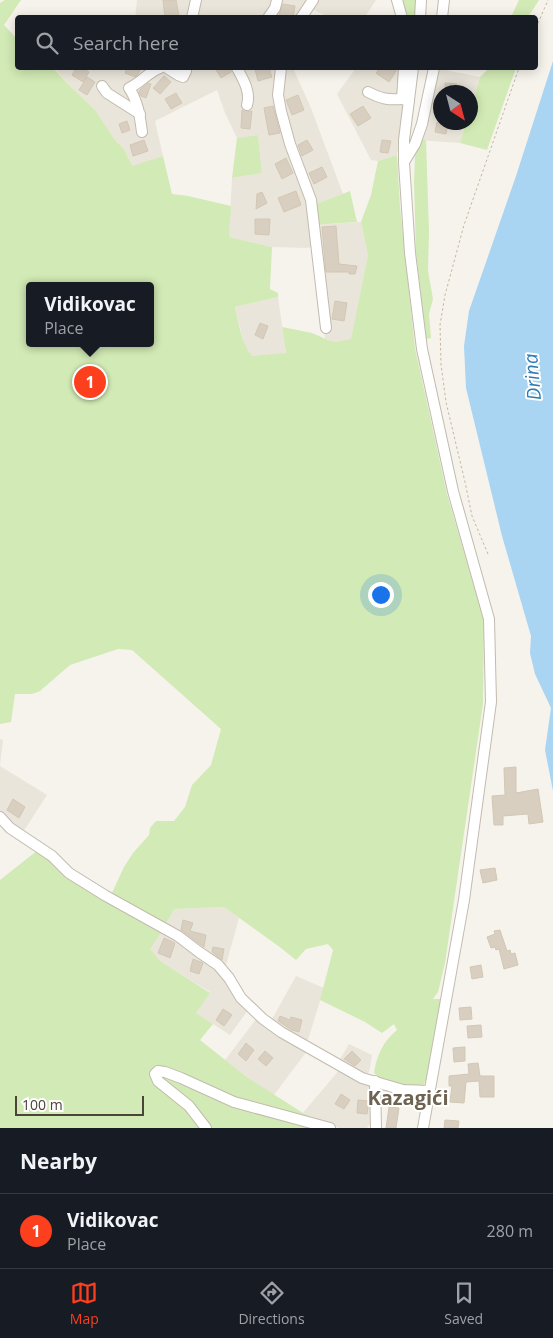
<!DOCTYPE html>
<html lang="en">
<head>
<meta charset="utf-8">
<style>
	body { margin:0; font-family:"Open Sans",sans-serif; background:#242831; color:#f1f3f6 }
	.compass { position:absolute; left:433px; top:85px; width:45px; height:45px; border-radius:50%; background:#171b24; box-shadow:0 2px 12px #0003; rotate:144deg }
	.scale { position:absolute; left:15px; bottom:12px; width:129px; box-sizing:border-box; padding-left:5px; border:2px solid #4b4439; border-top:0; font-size:14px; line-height:18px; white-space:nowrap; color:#4b4439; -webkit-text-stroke:4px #fff; paint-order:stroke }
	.you { position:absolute; left:380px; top:594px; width:18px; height:18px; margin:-12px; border:4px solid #fff; border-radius:50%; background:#1a73e8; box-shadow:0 0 0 8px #1a73e833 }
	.badge { display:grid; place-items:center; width:32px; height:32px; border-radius:50%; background:#fc3f1d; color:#fff; font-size:16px; font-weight:700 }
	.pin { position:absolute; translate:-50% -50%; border:2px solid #fff; box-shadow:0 1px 5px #0006 }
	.popup { position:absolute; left:26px; top:282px; width:128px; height:65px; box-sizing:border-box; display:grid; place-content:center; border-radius:5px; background:#171b24; filter:drop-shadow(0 1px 4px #0005); font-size:16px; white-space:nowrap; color:#9ea1a6 }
	.popup b { font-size:19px; color:#f1f3f6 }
	.popup::after { content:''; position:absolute; left:50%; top:100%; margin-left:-10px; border:10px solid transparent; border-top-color:#171b24 }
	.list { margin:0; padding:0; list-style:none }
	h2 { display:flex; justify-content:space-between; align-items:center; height:65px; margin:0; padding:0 20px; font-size:21px }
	h2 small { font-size:16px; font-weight:400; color:#9ea1a6 }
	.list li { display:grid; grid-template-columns:32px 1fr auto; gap:15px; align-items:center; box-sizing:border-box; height:75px; padding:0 20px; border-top:1px solid #363941 }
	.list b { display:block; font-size:19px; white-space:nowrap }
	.list p { margin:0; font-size:16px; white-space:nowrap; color:#9ea1a6 }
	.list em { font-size:16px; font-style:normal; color:#9ea1a6 }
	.icon { flex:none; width:28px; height:28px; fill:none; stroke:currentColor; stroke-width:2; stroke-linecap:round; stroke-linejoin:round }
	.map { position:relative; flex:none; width:553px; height:1128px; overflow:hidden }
	.search { position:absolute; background:#171b24; box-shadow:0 2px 12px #0003; left:15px; right:15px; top:15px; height:55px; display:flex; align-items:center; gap:12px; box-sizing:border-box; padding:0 18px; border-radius:5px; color:#9ea1a6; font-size:19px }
	.sheet { height:140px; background:#171b24 }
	nav { display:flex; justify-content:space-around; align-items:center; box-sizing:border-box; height:70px; border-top:1px solid #363941; background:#171b24; font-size:14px; color:#9ea1a6 }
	nav a { display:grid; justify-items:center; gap:2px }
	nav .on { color:#fc3f1d }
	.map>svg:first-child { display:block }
	.residential { fill:#eae5da }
	.green { fill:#d2eab5; fill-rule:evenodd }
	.water { fill:#a9d4f2 }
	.building { fill:#d8cfc1; stroke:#d3c7b4 }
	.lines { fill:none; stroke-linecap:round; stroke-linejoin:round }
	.minor-casing { stroke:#c2bbae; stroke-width:12 }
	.path { stroke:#c4b79f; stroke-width:1; stroke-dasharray:2.5 2.5; stroke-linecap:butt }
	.minor { stroke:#fff; stroke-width:10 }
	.labels { text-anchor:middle; stroke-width:4; stroke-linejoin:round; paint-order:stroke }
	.water-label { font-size:19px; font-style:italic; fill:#2e7ab2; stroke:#fff }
	.quarter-label { font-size:20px; font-weight:bold; fill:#6e6250; stroke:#fff }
</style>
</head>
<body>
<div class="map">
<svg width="553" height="1128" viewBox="0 0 553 1128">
	<rect width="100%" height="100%" fill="#f6f3ec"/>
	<g class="residential">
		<path d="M137,0H376L365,17H328L312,9L305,18H135Z"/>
		<path d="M60,68H293L311,108L343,194L309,207L312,225L361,222L368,255L351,340L336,342L325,339L314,247L305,248L272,247L229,237L232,178L262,173L258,135L237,138L225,113L217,90L155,121L163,156L132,167L124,149L115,140L95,110L71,87L56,70Z"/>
		<path d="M356,68H401L404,108L397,155L378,161L371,160L337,94Z"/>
		<path d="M436,68L480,77L471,110L470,92H440V122L466,123L460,143L417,140Z"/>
		<path d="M278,297L286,354L252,356L246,348L242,336L235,307Z"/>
		<path d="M0,739L3,740L0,766L47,795L23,832L0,814Z"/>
		<path d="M224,907L239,918L226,965L220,972L248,1010L230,1035L196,1013L210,992L159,961L149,949L161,933L174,909Z"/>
		<path d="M296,976L324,988L307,1043L271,1021Z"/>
		<path d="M257,1018L307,1051L274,1095L248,1078L225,1060Z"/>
		<path d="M349,1044L372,1055L369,1072L365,1075L339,1061Z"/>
		<path d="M340,1069L371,1086L372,1121L367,1128H339L303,1113Z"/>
	</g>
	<g class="green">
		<path d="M5,0H21L4,25L17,39L18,68H53L71,87L95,110L115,140L124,149L132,166L163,156L172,194L188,196L231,206L229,237L272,247L270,289L278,293V297L235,307C239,324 241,342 252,356L286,353L282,327L312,333L328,340L336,342L351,339L368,255L361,222L371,195L378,161L397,155L400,207L415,348L447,494L484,621L483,704L445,963L438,992L433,999H441L427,1077L424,1084L419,1088C403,1086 386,1084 374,1073C377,1054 383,1042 397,1030L394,1024L382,1033L365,1022L320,1000L333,950L328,944L306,949L296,960L281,948L224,907L174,909L161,933L150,949L160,961L210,993L196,1013L213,1024L200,1040L248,1078L303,1113L330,1125L331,1128H0V880L43,846L61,862L111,895L124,867L133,853L149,835L150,828L156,821H174L185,807L192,785L211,765L221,729L132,650L118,649L70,665L40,691L32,694H15L11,722L0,724V3ZM30,286H150V343H30Z"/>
		<path d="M393,0H416V17H398Z"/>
		<path d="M519,0H539L528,17H511Z"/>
		<path d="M489,68H516L487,150L460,143L466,123L470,122L471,109L480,77Z"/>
		<path d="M258,135L262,173L232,178L237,138Z"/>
		<path d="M421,140H426L429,232L428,271L433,299L429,314L431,338L426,339L416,253L414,182L415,156Z"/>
		<path d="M350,191L357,222L312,225L309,207Z"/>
	</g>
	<path class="water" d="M553,61V791L545,750L551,708L535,674L530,653L531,636L502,536L466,388L464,346L469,311L516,176Z"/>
	<g class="building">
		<path d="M163,0H176L179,16L165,18Z"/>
		<path d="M283,4L295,6L293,18H278Z"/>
		<path d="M76,68H81L89,72L83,82L72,75Z"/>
		<path d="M127,68H141L138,74L135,77L125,73Z"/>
		<path d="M215,68H230L231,72L221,78Z"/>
		<path d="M260,68H269L272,77L258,81L255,69Z"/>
		<path d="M380,68H392L396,71L389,82L376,73Z"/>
		<path d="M164,76L171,82L160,94L153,88Z"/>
		<path d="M87,77L95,82L87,95L79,90Z"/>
		<path d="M148,83L151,84L146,98L141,96L139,92L140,90Z"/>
		<path d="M445,83L457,84L456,92H445Z"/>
		<path d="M176,93L182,103L171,109L165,99Z"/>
		<path d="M298,95L304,110L292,115L286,100Z"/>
		<path d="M273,106L280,133L269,135L264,108Z"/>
		<path d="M363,106L371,118L358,126L350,114Z"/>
		<path d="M242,110L246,112L252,111L250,129L241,128Z"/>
		<path d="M127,121L130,130L122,133L119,124Z"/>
		<path d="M437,122H448L446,134L435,132Z"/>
		<path d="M144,140L148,151L133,156L130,145Z"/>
		<path d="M307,140L313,150L302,156L298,145Z"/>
		<path d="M382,140L391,141L388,153L380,152Z"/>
		<path d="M286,158L293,173L282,179L275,164Z"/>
		<path d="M322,167L327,177L314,184L309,173Z"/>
		<path d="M296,191L301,205L284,212L278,198Z"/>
		<path d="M262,192L267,203L256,209L257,194Z"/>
		<path d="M255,219H270L269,235L255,234Z"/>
		<path d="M336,226L339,264L357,266L355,274H349V272H326L322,227Z"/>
		<path d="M335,301L347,303L344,321L332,319Z"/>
		<path d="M260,323L268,326L263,339L255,335Z"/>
		<path d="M516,767V793L538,789L543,822L529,824L528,814L503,816V825H494L492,796L505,795L504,768Z"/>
		<path d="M13,799L25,807L19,818L7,810Z"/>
		<path d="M495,868L497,880L483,883L480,870Z"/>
		<path d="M183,920L193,923L190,931L206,935L204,947L181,930Z"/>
		<path d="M500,930L507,951L510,950L511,954L515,953L518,965L504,969L499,949L496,950L495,947L491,948L487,937L495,934L494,931Z"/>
		<path d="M164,938L175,943L170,958L158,953Z"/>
		<path d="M213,947L224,949L222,960L212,952Z"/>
		<path d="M193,959L203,963L199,974L190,971Z"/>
		<path d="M481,965L483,977L472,979L470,967Z"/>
		<path d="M471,1007L472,1019L460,1020L459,1008Z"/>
		<path d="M223,1009L232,1015L224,1026L216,1020Z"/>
		<path d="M280,1016L290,1020L291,1017L302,1020L299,1032L292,1030L278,1021Z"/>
		<path d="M481,1025L482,1037L468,1038L467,1026Z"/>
		<path d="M246,1043L254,1050L246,1061L238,1054Z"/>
		<path d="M465,1047V1061L454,1062L453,1048Z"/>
		<path d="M265,1051L273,1058L266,1066L258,1059Z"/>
		<path d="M352,1051L361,1060L355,1066L344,1059Z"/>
		<path d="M478,1063L480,1076H494V1097H480L479,1081L466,1082L464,1103L450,1102L452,1086H449V1076L469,1074L468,1064Z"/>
		<path d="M341,1094L350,1100L344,1109L335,1104Z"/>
		<path d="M358,1100L369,1101L367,1114L357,1113Z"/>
		<path d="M389,1107L399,1108L396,1128H386Z"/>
		<path d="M445,1120L459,1121L458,1128H444Z"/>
	</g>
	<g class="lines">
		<defs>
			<g id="minor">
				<path d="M397,0L402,18"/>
				<path d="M192,18L196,0"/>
				<path d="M268,18L275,8L277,0"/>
				<path d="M301,18L313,0"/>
				<path d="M420,18L421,0"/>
				<path d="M442,18L444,0"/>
				<path d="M167,68L178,75L183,77L186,71L183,68"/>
				<path d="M237,68C243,79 251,92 247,105"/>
				<path d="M281,68L278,95L281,111L290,144L311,200L326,328"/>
				<path d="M404,68L402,99L409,101"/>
				<path d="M413,68L404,140V163L410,253L422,349L453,491L489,619L491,702L464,900L423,1128"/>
				<path d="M102,86L107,93L140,114"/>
				<path d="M368,92C382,99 388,100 402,99"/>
				<path d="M142,132C140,117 138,101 129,88C141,83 148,72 160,68"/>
				<path d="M404,162L415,144L422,124L434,68"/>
				<path d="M0,817L10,828L52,856L69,873L106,896L178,936L199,952L218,965L229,978L241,998L263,1019L281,1032L362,1078L403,1090L429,1091"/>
				<path d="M375,1081L376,1128"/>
				<path d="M206,1128L189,1106L158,1081L155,1074L158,1071L165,1072L181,1078L234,1102L330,1128"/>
			</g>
		</defs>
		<use href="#minor" class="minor-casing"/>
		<g class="path">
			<path d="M536,28L548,0"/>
			<path d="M488,554L472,516L465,482L446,402L441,364L440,325L445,295L464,225L519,68"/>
		</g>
		<use href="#minor" class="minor"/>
	</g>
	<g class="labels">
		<g class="water-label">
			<text transform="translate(532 377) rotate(-95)" y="7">Drina</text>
		</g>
		<g class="quarter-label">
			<text x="408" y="1105">Kazagići</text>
		</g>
	</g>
</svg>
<svg class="compass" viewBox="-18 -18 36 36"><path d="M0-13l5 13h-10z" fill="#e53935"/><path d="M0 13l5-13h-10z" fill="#9ea1a6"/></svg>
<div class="scale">100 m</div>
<div class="you"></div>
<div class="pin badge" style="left:90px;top:382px">1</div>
<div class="popup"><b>Vidikovac</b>Place</div>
<div class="search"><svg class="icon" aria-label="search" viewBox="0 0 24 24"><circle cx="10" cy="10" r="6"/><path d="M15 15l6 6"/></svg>Search here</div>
</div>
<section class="sheet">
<h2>Nearby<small></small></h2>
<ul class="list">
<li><span class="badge">1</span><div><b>Vidikovac</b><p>Place</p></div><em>280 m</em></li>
</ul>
</section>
<nav>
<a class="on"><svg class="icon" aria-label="map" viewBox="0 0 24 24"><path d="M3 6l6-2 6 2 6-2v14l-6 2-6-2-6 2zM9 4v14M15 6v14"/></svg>Map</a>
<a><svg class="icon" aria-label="directions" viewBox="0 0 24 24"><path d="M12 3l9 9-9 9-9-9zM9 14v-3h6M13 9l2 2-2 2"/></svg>Directions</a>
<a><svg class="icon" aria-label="saved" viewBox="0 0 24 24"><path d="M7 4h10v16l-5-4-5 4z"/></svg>Saved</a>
</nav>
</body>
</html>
